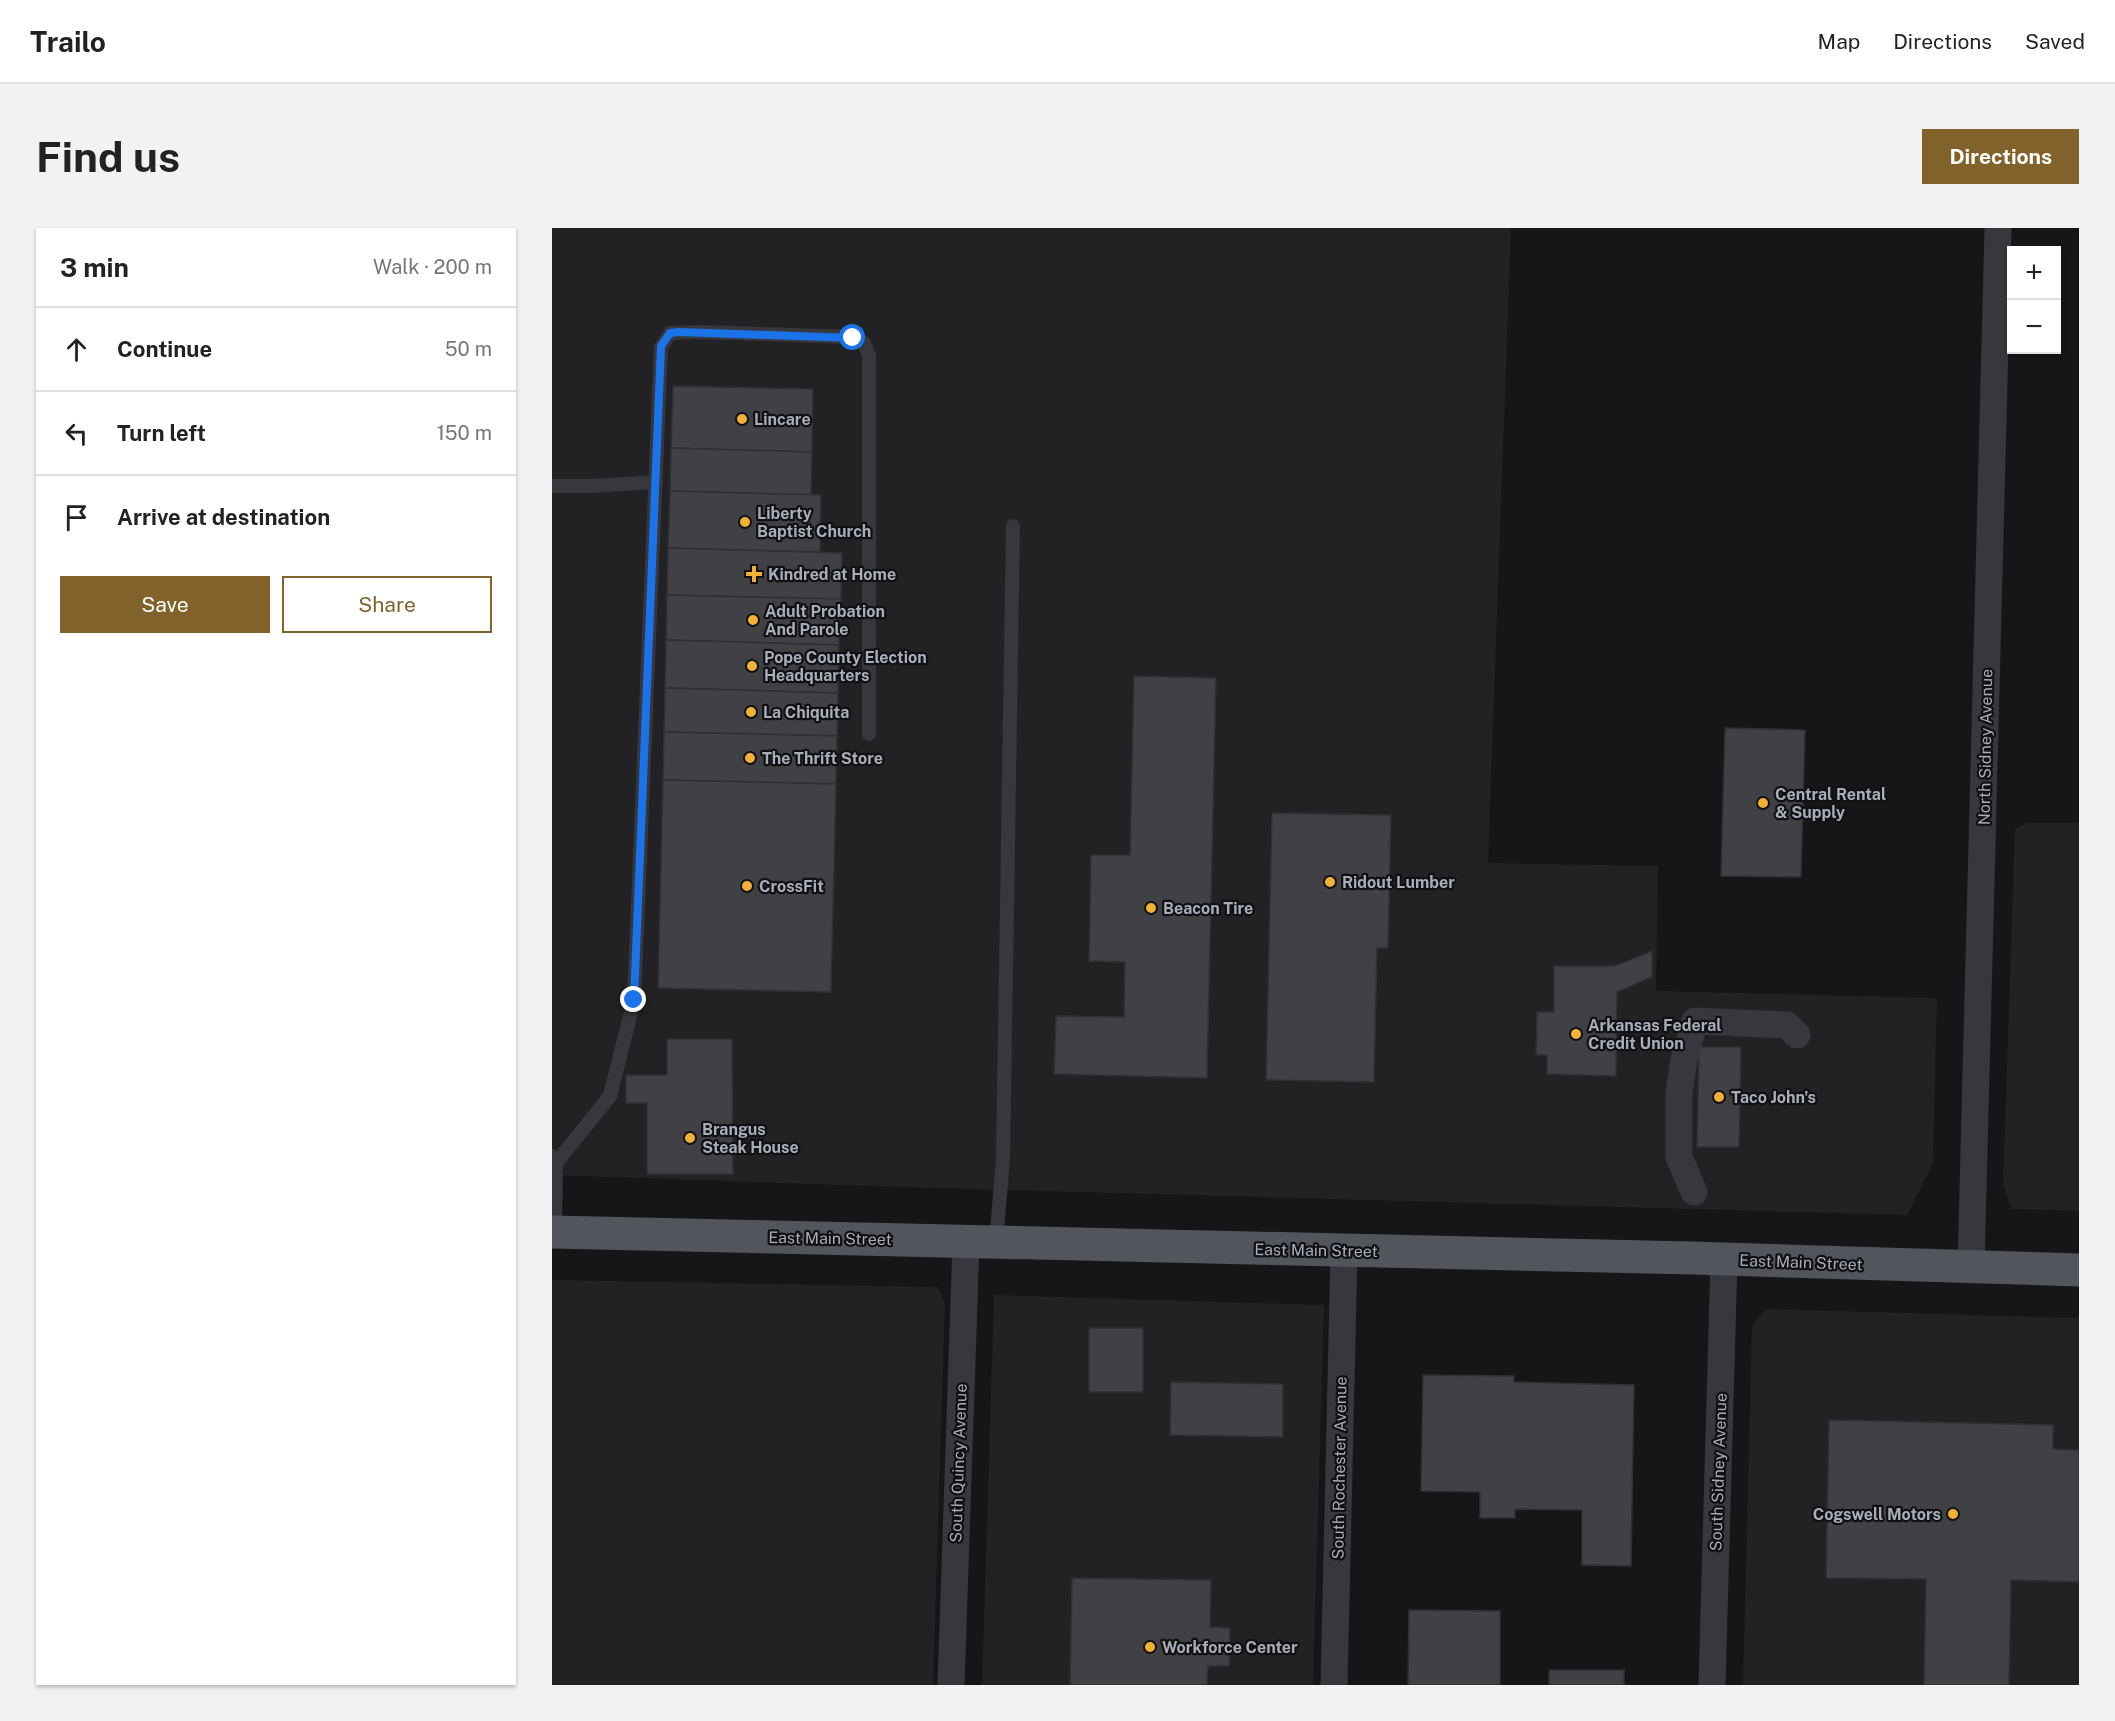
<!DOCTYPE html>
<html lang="en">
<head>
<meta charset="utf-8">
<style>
	body { margin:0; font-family:"Public Sans",sans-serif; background:#f2f2f2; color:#222 }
	.controls { position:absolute; right:18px; top:18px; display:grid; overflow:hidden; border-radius:0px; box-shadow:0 2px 4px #0004 }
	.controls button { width:54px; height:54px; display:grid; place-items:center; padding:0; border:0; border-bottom:2px solid #e0e0e0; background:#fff; color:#222; font:30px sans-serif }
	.stop { position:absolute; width:18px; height:18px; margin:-14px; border:4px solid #1a73e8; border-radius:50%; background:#fff }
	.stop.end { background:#1a73e8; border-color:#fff; box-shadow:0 2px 6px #0008 }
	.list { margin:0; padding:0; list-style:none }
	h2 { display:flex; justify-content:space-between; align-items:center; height:78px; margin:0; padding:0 24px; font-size:26px }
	h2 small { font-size:20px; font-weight:400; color:#767676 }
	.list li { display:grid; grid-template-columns:39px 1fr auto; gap:18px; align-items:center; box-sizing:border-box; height:84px; padding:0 24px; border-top:2px solid #e0e0e0 }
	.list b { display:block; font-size:22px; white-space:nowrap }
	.list em { font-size:20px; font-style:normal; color:#767676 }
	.actions { display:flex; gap:12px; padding:18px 24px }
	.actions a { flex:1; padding:14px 0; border:2px solid #80622a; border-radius:0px; text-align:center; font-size:21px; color:#80622a }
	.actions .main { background:#80622a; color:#fff }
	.icon { flex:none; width:33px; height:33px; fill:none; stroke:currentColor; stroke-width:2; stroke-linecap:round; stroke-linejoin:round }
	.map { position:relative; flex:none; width:1527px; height:1457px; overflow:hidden; border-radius:0px }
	header { display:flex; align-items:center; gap:36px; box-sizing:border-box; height:84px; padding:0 30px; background:#fff; border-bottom:2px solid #e0e0e0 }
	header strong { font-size:28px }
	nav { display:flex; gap:33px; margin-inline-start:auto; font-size:21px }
	.intro { display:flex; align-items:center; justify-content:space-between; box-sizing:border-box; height:144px; padding:0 36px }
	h1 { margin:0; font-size:42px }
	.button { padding:15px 27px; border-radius:0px; background:#80622a; color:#fff; font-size:21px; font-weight:700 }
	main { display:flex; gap:36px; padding:0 36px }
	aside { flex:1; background:#fff; border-radius:0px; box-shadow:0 2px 4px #0004 }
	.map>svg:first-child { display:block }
	.built { fill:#222225 }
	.building { fill:#404145; stroke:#303034; stroke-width:1.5 }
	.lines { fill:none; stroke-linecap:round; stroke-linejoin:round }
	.lane { stroke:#37383d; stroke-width:14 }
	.street { stroke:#37383d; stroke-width:27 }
	.primary { stroke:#53555c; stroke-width:33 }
	.route { stroke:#1a73e8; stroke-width:8 }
	.poi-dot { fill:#f2b134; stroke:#111113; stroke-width:2 }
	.labels { text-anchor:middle; stroke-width:4.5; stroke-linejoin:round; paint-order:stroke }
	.poi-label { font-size:16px; font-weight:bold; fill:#a8adb8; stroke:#111113; text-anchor:start }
	.street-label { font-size:16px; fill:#a8adb8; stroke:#111113 }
</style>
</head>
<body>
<header>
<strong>Trailo</strong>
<nav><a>Map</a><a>Directions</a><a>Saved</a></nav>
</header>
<div class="intro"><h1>Find us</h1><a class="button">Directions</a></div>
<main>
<aside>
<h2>3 min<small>Walk · 200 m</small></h2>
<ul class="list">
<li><svg class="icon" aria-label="ahead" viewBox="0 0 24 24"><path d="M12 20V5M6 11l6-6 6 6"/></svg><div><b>Continue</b></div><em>50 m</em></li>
<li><svg class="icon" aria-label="left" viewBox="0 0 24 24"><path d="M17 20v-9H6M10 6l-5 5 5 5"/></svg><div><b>Turn left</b></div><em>150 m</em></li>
<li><svg class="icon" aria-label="arrive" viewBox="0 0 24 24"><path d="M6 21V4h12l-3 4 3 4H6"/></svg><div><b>Arrive at destination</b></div></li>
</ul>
<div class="actions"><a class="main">Save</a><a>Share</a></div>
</aside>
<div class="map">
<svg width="1527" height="1457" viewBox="0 0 1527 1457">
	<rect width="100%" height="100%" fill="#161618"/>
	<g class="built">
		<path d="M0,0H959L936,635L1106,638L1104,763L1385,770L1381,935L1355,987L347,959L0,947Z"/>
		<path d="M1475,595H1527V983L1459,981L1451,956L1463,601Z"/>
		<path d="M0,1052L385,1059L393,1074L381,1457H0Z"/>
		<path d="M442,1067L772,1077L761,1457H430Z"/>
		<path d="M1214,1081L1527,1090V1457H1191L1200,1098Z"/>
	</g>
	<g class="building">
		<path d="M121,158L261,161L260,224L119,220Z"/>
		<path d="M119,220L260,224L259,267L118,263Z"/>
		<path d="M118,263L269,267L268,324L116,320Z"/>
		<path d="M116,320L290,325L289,371L115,367Z"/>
		<path d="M115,367L289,371L287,417L114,412Z"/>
		<path d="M114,412L287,417L286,465L113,460Z"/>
		<path d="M582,448L664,450L655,850L502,846L504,788L572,789L573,734L537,733L539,627H578Z"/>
		<path d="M113,460L286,465L285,508L112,504Z"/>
		<path d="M1173,500L1253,502L1249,649L1169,648Z"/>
		<path d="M112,504L285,508L284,556L111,552Z"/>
		<path d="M111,552L284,556L279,764L106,760Z"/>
		<path d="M720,585L839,587L836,720H825L822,854L714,852Z"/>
		<path d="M1100,723V749L1065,764L1064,848L995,846V827H984L985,784H1002V738H1063Z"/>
		<path d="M115,811H180L181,946H95V875H74V847H115Z"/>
		<path d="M1147,819H1189L1187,919H1145Z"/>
		<rect x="537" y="1100" width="54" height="64"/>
		<path d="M871,1147L962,1148V1154L1082,1157L1079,1338L1030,1337V1282L963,1281V1290H928V1264L869,1263Z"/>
		<path d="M619,1154L731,1156V1209L618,1207Z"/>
		<path d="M1277,1192L1501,1197V1221L1527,1222V1354L1459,1352L1457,1457H1372L1374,1351L1274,1350Z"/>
		<path d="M520,1350L659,1352L658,1399L678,1400L677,1438H656L655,1457H518Z"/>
		<path d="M857,1382L948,1383V1457H856Z"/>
		<rect x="997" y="1442" width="75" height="15"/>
	</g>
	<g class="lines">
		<g class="lane">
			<path d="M0,258H39L104,254"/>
			<path d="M0,928L4,935L3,1004"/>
			<path d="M4,935L58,868L82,772L109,119L118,105L148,104L301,109L312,115L317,127V506"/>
			<path d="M444,1014L451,931L461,298"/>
		</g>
		<g class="street">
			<path d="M1142,964L1127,929V865L1132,831L1143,793L1235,797L1245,807"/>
			<path d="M1419,1039L1446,0"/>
			<path d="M399,1457L414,1014"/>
			<path d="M782,1457L792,1023"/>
			<path d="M1160,1457L1172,1031"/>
		</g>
		<path class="primary" d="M0,1004L1140,1030L1527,1042"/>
	</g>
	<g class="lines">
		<path class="route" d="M82,772L109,118L118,105L127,104L301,110"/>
	</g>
	<g class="poi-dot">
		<circle cx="190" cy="191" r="6"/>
		<circle cx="193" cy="294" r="6"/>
		<path d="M199 337h6v6h6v6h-6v6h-6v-6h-6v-6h6z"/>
		<circle cx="201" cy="392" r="6"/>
		<circle cx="200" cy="438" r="6"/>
		<circle cx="199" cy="484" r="6"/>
		<circle cx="198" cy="530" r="6"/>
		<circle cx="1211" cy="575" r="6"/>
		<circle cx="778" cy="654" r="6"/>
		<circle cx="195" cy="658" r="6"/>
		<circle cx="599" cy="680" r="6"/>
		<circle cx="1024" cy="806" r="6"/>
		<circle cx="1167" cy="869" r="6"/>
		<circle cx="138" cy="910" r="6"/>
		<circle cx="1401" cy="1286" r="6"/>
		<circle cx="598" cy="1419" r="6"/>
	</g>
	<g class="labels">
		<g class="poi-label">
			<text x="202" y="197">Lincare</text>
			<text x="205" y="291">Liberty<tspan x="205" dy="18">Baptist Church</tspan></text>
			<text x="216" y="352">Kindred at Home</text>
			<text x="213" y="389">Adult Probation<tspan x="213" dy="18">And Parole</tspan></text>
			<text x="212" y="435">Pope County Election<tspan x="212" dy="18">Headquarters</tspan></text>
			<text x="211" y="490">La Chiquita</text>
			<text x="210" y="536">The Thrift Store</text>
			<text x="1223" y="572">Central Rental<tspan x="1223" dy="18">&amp; Supply</tspan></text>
			<text x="790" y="660">Ridout Lumber</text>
			<text x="207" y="664">CrossFit</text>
			<text x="611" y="686">Beacon Tire</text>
			<text x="1036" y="803">Arkansas Federal<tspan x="1036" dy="18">Credit Union</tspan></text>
			<text x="1179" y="875">Taco John's</text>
			<text x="150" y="907">Brangus<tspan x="150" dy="18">Steak House</tspan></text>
			<text x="1389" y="1292" text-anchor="end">Cogswell Motors</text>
			<text x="610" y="1425">Workforce Center</text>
		</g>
		<g class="street-label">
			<text transform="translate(1433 519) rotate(-89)" y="6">North Sidney Avenue</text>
			<text transform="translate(278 1010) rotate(1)" y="6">East Main Street</text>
			<text transform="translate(764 1022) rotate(1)" y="6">East Main Street</text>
			<text transform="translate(1249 1034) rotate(2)" y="6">East Main Street</text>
			<text transform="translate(406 1235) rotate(-88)" y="6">South Quincy Avenue</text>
			<text transform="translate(787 1240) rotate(-89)" y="6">South Rochester Avenue</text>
			<text transform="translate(1166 1244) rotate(-88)" y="6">South Sidney Avenue</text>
		</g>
	</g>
</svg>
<div class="controls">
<button>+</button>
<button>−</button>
</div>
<div class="stop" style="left:301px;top:110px"></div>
<div class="stop end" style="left:82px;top:772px"></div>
</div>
</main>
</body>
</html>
